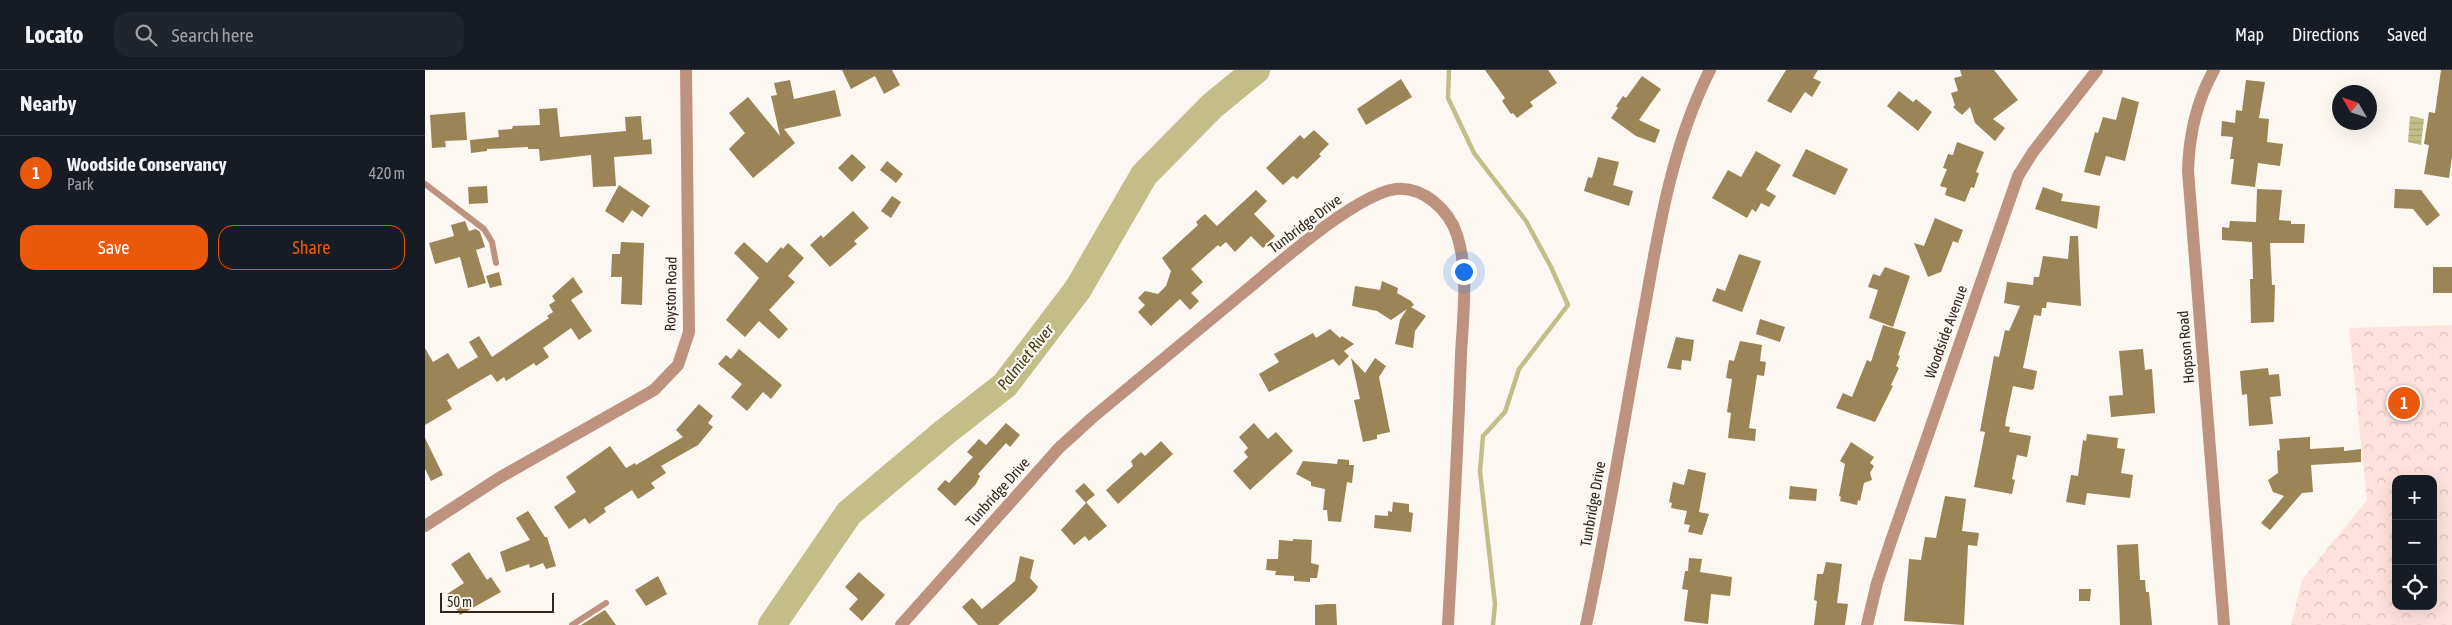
<!DOCTYPE html>
<html lang="en">
<head>
<meta charset="utf-8">
<style>
	body { margin:0; font-family:"Asap Condensed",sans-serif; background:#20242c; color:#f1f3f6 }
	.controls { position:absolute; right:15px; bottom:15px; display:grid; overflow:hidden; border-radius:10px; box-shadow:0 5px 20px #0002 }
	.controls button { width:45px; height:45px; display:grid; place-items:center; padding:0; border:0; border-bottom:1px solid #363941; background:#171b24; color:#f1f3f6; font:25px sans-serif }
	.compass { position:absolute; left:1907px; top:15px; width:45px; height:45px; border-radius:50%; background:#171b24; box-shadow:0 5px 20px #0002; rotate:309deg }
	.scale { position:absolute; left:15px; bottom:12px; width:114px; box-sizing:border-box; padding-left:5px; border:2px solid #30261c; border-top:0; font-size:14px; line-height:18px; white-space:nowrap; color:#30261c; -webkit-text-stroke:4px #fdf7f2; paint-order:stroke }
	.you { position:absolute; left:1038px; top:201px; width:18px; height:18px; margin:-12px; border:4px solid #fff; border-radius:50%; background:#1a73e8; box-shadow:0 0 0 8px #1a73e833 }
	.badge { display:grid; place-items:center; width:32px; height:32px; border-radius:50%; background:#ea580c; color:#fff; font-size:16px; font-weight:700 }
	.pin { position:absolute; translate:-50% -50%; border:2px solid #fff; box-shadow:0 1px 5px #0006 }
	.list { margin:0; padding:0; list-style:none }
	h2 { display:flex; justify-content:space-between; align-items:center; height:65px; margin:0; padding:0 20px; font-size:21px }
	h2 small { font-size:16px; font-weight:400; color:#9ea1a6 }
	.list li { display:grid; grid-template-columns:32px 1fr auto; gap:15px; align-items:center; box-sizing:border-box; height:75px; padding:0 20px; border-top:1px solid #363941 }
	.list b { display:block; font-size:19px; white-space:nowrap }
	.list p { margin:0; font-size:16px; white-space:nowrap; color:#9ea1a6 }
	.list em { font-size:16px; font-style:normal; color:#9ea1a6 }
	.actions { display:flex; gap:10px; padding:15px 20px }
	.actions a { flex:1; padding:11px 0; border:1px solid #ea580c; border-radius:15px; text-align:center; font-size:18px; color:#ea580c }
	.actions .main { background:#ea580c; color:#fff }
	.icon { flex:none; width:28px; height:28px; fill:none; stroke:currentColor; stroke-width:2; stroke-linecap:round; stroke-linejoin:round }
	.map { position:relative; flex:none; width:2027px; height:555px; overflow:hidden }
	header { display:flex; align-items:center; gap:30px; box-sizing:border-box; height:70px; padding:0 25px; background:#171b24; border-bottom:1px solid #363941 }
	header strong { font-size:24px }
	nav { display:flex; gap:28px; margin-inline-start:auto; font-size:18px }
	.search { width:350px; height:45px; background:#20242c; display:flex; align-items:center; gap:12px; box-sizing:border-box; padding:0 18px; border-radius:15px; color:#9ea1a6; font-size:19px }
	main { display:flex }
	aside { flex:1; background:#171b24 }
	.map>svg:first-child { display:block }
	.forest { fill:url(#forest-crowns); fill-rule:evenodd }
	.water { fill:url(#water-rules) }
	.lines { fill:none; stroke-linecap:round; stroke-linejoin:round }
	.stream { stroke:#c3bd88; stroke-width:4.5 }
	.river { stroke:#c3bd88; stroke-width:28 }
	.building { fill:#9b8455 }
	.lane { stroke:#bd937f; stroke-width:6 }
	.street { stroke:#bd937f; stroke-width:12 }
	.labels { text-anchor:middle; stroke-width:4.5; stroke-linejoin:round; paint-order:stroke }
	.street-label { font-size:15px; fill:#30261c; stroke:#fdf7f2 }
	.water-label { font-size:16px; font-style:italic; fill:#3f3a10; stroke:#fdf7f2 }
</style>
</head>
<body>
<header>
<strong>Locato</strong>
<div class="search"><svg class="icon" aria-label="search" viewBox="0 0 24 24"><circle cx="10" cy="10" r="6"/><path d="M15 15l6 6"/></svg>Search here</div>
<nav><a>Map</a><a>Directions</a><a>Saved</a></nav>
</header>
<main>
<aside>
<h2>Nearby<small></small></h2>
<ul class="list">
<li><span class="badge">1</span><div><b>Woodside Conservancy</b><p>Park</p></div><em>420 m</em></li>
</ul>
<div class="actions"><a class="main">Save</a><a>Share</a></div>
</aside>
<div class="map">
<svg width="2027" height="555" viewBox="0 0 2027 555">
	<defs>
		<pattern id="forest-crowns" width="20" height="18" patternUnits="userSpaceOnUse" patternTransform="scale(1.25)"><rect width="20" height="18" fill="#ffe2dd"/><path d="M2 6a3 3 0 1 1 6 0M12 15a3 3 0 1 1 6 0" fill="none" stroke="#dbc2bd"/></pattern>
		<pattern id="water-rules" width="6" height="5" patternUnits="userSpaceOnUse" patternTransform="scale(1.25)"><rect width="6" height="5" fill="#c3bd88"/><path d="M0 2.5h6" fill="none" stroke="#a8a275"/></pattern>
	</defs>
	<rect width="100%" height="100%" fill="#fdf7f2"/>
	<path class="forest" d="M2027,255V555H1866L1877,510L1942,430L1924,258ZM1971,409H2008V536H1971Z"/>
	<path class="water" d="M1985,46L1999,49L1996,75L1983,72Z"/>
	<g class="lines">
		<path class="stream" d="M1024,0L1023,28L1049,83L1101,151L1126,197L1143,235L1094,299L1080,342L1058,366L1055,401L1070,534L1068,555"/>
		<path class="river" d="M347,555L424,443L520,362L580,315L653,219L719,105L787,36L831,0"/>
	</g>
	<g class="building">
		<path d="M417,0H467L475,15L459,24L450,6L426,19Z"/>
		<path d="M1060,0H1123L1132,13L1105,32L1108,36L1092,48L1088,43L1086,44L1077,31L1080,28Z"/>
		<path d="M1361,0H1393L1388,8L1396,12L1387,27L1380,22L1366,43L1342,31Z"/>
		<path d="M1535,0H1569L1593,30L1568,49L1580,58L1570,71L1550,53L1545,37L1537,45L1528,37L1530,35L1526,23L1533,21L1529,8L1537,6Z"/>
		<path d="M2016,0H2027V86L2024,108L1999,104L2004,75L1999,74L2004,42L2010,43Z"/>
		<path d="M1217,6L1236,19L1214,50L1235,60L1230,73L1211,66L1186,48L1193,38L1191,36L1198,26L1201,28Z"/>
		<path d="M976,9L987,27L941,55L932,39Z"/>
		<path d="M365,10L369,29L410,20L416,46L359,59L370,73L328,108L304,79L320,63L304,43L323,27L355,66L346,26L352,25L349,13Z"/>
		<path d="M1821,10L1840,12L1834,48L1844,49L1842,72L1858,74L1855,96L1833,93L1830,117L1806,114L1809,89H1805L1808,67L1796,66L1797,51L1810,53L1811,40L1817,41Z"/>
		<path d="M1474,21L1488,32L1491,29L1507,42L1493,61L1462,36Z"/>
		<path d="M1697,27L1714,32L1700,91L1681,86L1675,106L1659,102L1670,62L1673,63L1678,47L1691,50Z"/>
		<path d="M132,38L135,67L201,61L200,47L216,46L218,70L226,69L227,84L189,87L191,116L168,117L166,85L115,91L114,79H103V77L62,79V81L46,83L45,70L74,67L73,60L87,59L88,56L115,55L114,39Z"/>
		<path d="M40,42L42,70L20,71L21,77L7,78L5,45Z"/>
		<path d="M889,60L904,74L894,84L896,86L872,109L868,106L858,115L841,98L875,65L879,69Z"/>
		<path d="M1532,72L1559,82L1551,102L1554,103L1549,118L1546,117L1540,132L1520,125L1522,118L1515,116L1522,99L1518,98L1523,84L1528,85Z"/>
		<path d="M1381,79L1423,99L1410,125L1367,106Z"/>
		<path d="M1331,81L1356,95L1341,120L1351,126L1344,137L1336,133L1331,142L1327,139L1322,148L1287,128L1303,100L1316,107Z"/>
		<path d="M427,84L441,97L427,112L413,98Z"/>
		<path d="M1173,87L1194,92L1188,115L1208,121L1204,136L1159,121L1163,107L1167,108Z"/>
		<path d="M462,91L478,104L471,113L455,100Z"/>
		<path d="M194,115L225,136L217,147L207,140L198,153L180,141Z"/>
		<path d="M62,116L63,133L44,134L43,117Z"/>
		<path d="M1618,117L1638,124L1636,131L1675,136L1672,159L1610,139Z"/>
		<path d="M1832,119L1857,120L1854,150L1866,151V154H1880L1879,173H1845L1847,215H1850L1849,252L1826,253L1825,209H1828L1827,172L1797,170V157L1804,158L1805,151L1831,152Z"/>
		<path d="M1970,119L1996,120L2015,145L2002,156L1988,139L1969,138Z"/>
		<path d="M831,120L842,131L829,144L850,166L838,178L826,166L810,182L801,172L795,177L793,175L766,199L778,212L766,223L774,231L765,240L755,229L726,256L713,242L720,235L713,228L720,221L733,224L741,216L746,201L737,188L773,155L771,152L780,144L792,156Z"/>
		<path d="M467,126L476,132L466,148L456,141Z"/>
		<path d="M428,141L444,158L429,171L432,174L405,197L385,175L396,165L398,168Z"/>
		<path d="M1510,148L1538,160L1533,173L1528,171L1516,202L1503,207L1489,173L1499,176Z"/>
		<path d="M40,151L44,161L51,159L55,162L60,177L51,180L61,213L43,218L35,187L10,194L4,173L29,166L26,155Z"/>
		<path d="M1645,166H1653L1656,236L1622,232L1621,238H1617L1616,246L1609,245L1598,298L1612,301L1609,318L1607,320L1588,316L1581,349L1580,356L1585,357L1584,362L1606,366L1602,387L1592,385L1587,409L1590,410L1587,424L1549,417L1560,362L1555,361L1569,286L1574,287L1580,260L1584,261L1595,236L1579,233L1582,212L1608,215L1609,207H1614L1618,186L1643,189Z"/>
		<path d="M196,172L219,173L217,235L196,234L197,207H186L187,184H195Z"/>
		<path d="M319,172L342,193L356,177L358,179L363,173L379,188L363,206L370,212L344,240L363,259L354,269L334,251L320,267L301,250L334,208L309,183Z"/>
		<path d="M1314,184L1336,191L1317,242L1287,231L1292,218L1300,221Z"/>
		<path d="M1460,197L1485,206L1468,257L1444,248L1453,220L1443,217L1448,204L1455,206Z"/>
		<rect x="2008" y="197" width="19" height="26"/>
		<path d="M74,202L77,215L65,218L61,206Z"/>
		<path d="M148,207L158,222L146,230L167,261L154,270L146,258L118,278L124,287L111,296L109,293L81,311L79,307L72,312L66,304L22,330L27,339L0,355V278L8,292L23,283L33,299L53,287L44,272L54,266L67,287L124,248L122,246L128,242L124,235L130,231L127,226Z"/>
		<path d="M957,211L973,218L972,223L986,231L989,235L986,237L1001,246L990,261L988,278L970,274L975,250L982,239L966,250L952,241L927,236L930,216L955,220Z"/>
		<path d="M1335,249L1360,257L1355,272L1331,264Z"/>
		<path d="M1458,255L1481,262L1473,285L1475,286L1471,296L1474,298L1466,315L1468,316L1450,352L1411,338L1418,323L1427,327L1442,290L1446,292Z"/>
		<path d="M905,259L915,268L917,266L929,274L919,281L924,286L914,296L908,289L844,322L834,304L854,292L849,284L888,263L891,268Z"/>
		<path d="M1251,267L1269,270L1266,291L1257,290L1256,300L1242,298Z"/>
		<path d="M1315,271L1337,275L1335,291L1341,292L1339,306L1332,305L1324,358L1331,359L1330,371L1303,368L1306,343L1302,342L1307,309L1301,308L1304,290L1309,291Z"/>
		<path d="M314,279L357,315L346,329L338,322L322,341L306,327L317,314L293,294L301,285L306,289Z"/>
		<path d="M1718,279L1720,300L1727,299L1730,343L1686,347L1684,326L1698,325L1694,281Z"/>
		<path d="M926,288L940,303L950,288L961,296L954,307L965,362L952,365V369L938,372L929,330L935,329Z"/>
		<path d="M1843,298L1844,305L1854,304L1856,326L1845,327L1848,354L1824,356L1822,324L1817,325L1815,301Z"/>
		<path d="M274,334L288,346L283,353L288,357L273,375L236,396L241,403L226,413L230,418L213,429L207,420L179,438L181,442L164,454L160,448L144,459L129,437L151,422L141,407L185,376L201,398L210,393L211,395L258,367L251,360Z"/>
		<path d="M581,353L595,365L585,377L581,373L553,404L555,406L551,414L530,436L512,419L520,410L524,413L548,387L542,382L554,369L561,375Z"/>
		<path d="M829,353L843,369L851,362L868,381L825,420L808,401L823,387L819,382L823,378L814,367Z"/>
		<path d="M1662,364L1693,368L1692,378L1700,379L1696,403L1708,405L1705,428L1662,423L1660,435L1641,432L1646,405L1653,406L1658,370L1661,371Z"/>
		<path d="M1885,367V379L1919,377V381L1936,379V392L1886,395L1888,422L1877,423L1845,460L1836,453L1859,426L1848,422L1843,410L1853,403L1852,381L1855,380L1854,369Z"/>
		<path d="M0,368L18,405L6,411L0,399Z"/>
		<path d="M736,371L748,384L693,434L681,420L708,396L706,391L716,382L720,386Z"/>
		<path d="M1426,372L1449,387L1445,393L1449,396L1445,403L1447,410L1439,413L1435,431L1433,430L1432,435L1415,431L1416,427L1414,426L1420,394L1415,391Z"/>
		<path d="M913,389L924,390V395H929L927,413L922,412L916,452L903,451L902,440H898L900,419L886,416V412L871,404L878,391L912,394Z"/>
		<path d="M1263,399L1281,403L1274,442L1284,444L1277,465L1263,462L1265,455L1259,454L1262,441L1246,438L1247,433L1244,432L1248,412L1259,415Z"/>
		<path d="M659,413L670,425L661,432L682,456L664,471L660,466L649,475L636,460L661,433L650,421Z"/>
		<path d="M1365,416L1392,419L1391,431L1364,429Z"/>
		<path d="M1520,426L1541,429L1537,461L1554,463L1552,476L1543,475L1539,555L1479,551L1484,489L1496,490L1500,467L1511,468Z"/>
		<path d="M968,432L984,434V442L988,443L986,462L949,458L950,445L963,446V441L967,442Z"/>
		<path d="M103,441L120,467H122L131,496L121,499L118,493L105,498L104,494L81,502L75,482L105,470L91,448Z"/>
		<path d="M868,469L887,470L886,493L894,495L892,508H885V512L869,511V506L850,505L851,501L841,500L842,489H853L854,470L868,471Z"/>
		<path d="M1713,474L1715,510H1720L1721,522H1724L1727,555H1695L1692,475Z"/>
		<path d="M44,482L62,510L66,507L76,522L35,545L22,524L39,513L26,494Z"/>
		<path d="M595,486L609,490L605,508L613,517L610,522L573,555H553L537,537L547,528L557,539L590,511Z"/>
		<path d="M1264,488L1277,489L1275,502L1307,507L1305,526L1286,524L1283,554L1259,551L1263,520L1257,519L1260,501H1263Z"/>
		<path d="M1401,492L1417,494L1412,533L1423,534L1420,555H1389L1392,531L1389,530L1392,504H1398Z"/>
		<path d="M434,502L460,525L437,551L424,539L433,529L420,517Z"/>
		<path d="M233,506L242,524L221,536L210,520Z"/>
		<path d="M1654,519H1666L1665,531H1654Z"/>
		<path d="M902,534H911L912,555H890V535Z"/>
		<path d="M180,540L191,555H156Z"/>
	</g>
	<g class="lines">
		<g class="lane">
			<path d="M0,114L59,159L67,172L71,193"/>
			<path d="M147,555L181,533"/>
		</g>
		<g class="street">
			<path d="M1789,0C1771,32 1764,64 1763,101L1799,555"/>
			<path d="M0,456L74,408L229,320L253,295L264,262L261,0"/>
			<path d="M476,555L634,378L667,348C717,306 768,264 819,222C852,195 931,124 971,119C998,116 1024,140 1032,165C1044,202 1038,246 1036,284C1033,375 1028,465 1023,555"/>
			<path d="M1161,555C1184,449 1200,342 1220,236C1234,156 1248,73 1285,0"/>
			<path d="M1442,555L1452,513L1466,471L1593,106L1608,82L1672,0"/>
		</g>
	</g>
	<g class="labels">
		<g class="street-label">
			<text transform="translate(880 154) rotate(-37)" y="5">Tunbridge Drive</text>
			<text transform="translate(246 224) rotate(-89)" y="5">Royston Road</text>
			<text transform="translate(1521 262) rotate(-70)" y="5">Woodside Avenue</text>
			<text transform="translate(1761 277) rotate(-95)" y="5">Hopson Road</text>
			<text transform="translate(573 422) rotate(-48)" y="5">Tunbridge Drive</text>
			<text transform="translate(1168 434) rotate(-80)" y="5">Tunbridge Drive</text>
		</g>
		<g class="water-label">
			<text transform="translate(600 287) rotate(-51)" y="6">Palmiet River</text>
		</g>
	</g>
</svg>
<div class="controls">
<button>+</button>
<button>−</button>
<button><svg class="icon" aria-label="locate" viewBox="0 0 24 24"><circle cx="12" cy="12" r="6"/><path d="M12 2v4M12 18v4M2 12h4M18 12h4"/></svg></button>
</div>
<svg class="compass" viewBox="-18 -18 36 36"><path d="M0-13l5 13h-10z" fill="#e53935"/><path d="M0 13l5-13h-10z" fill="#9ea1a6"/></svg>
<div class="scale">50 m</div>
<div class="you"></div>
<div class="pin badge" style="left:1979px;top:333px">1</div>
</div>
</main>
</body>
</html>
